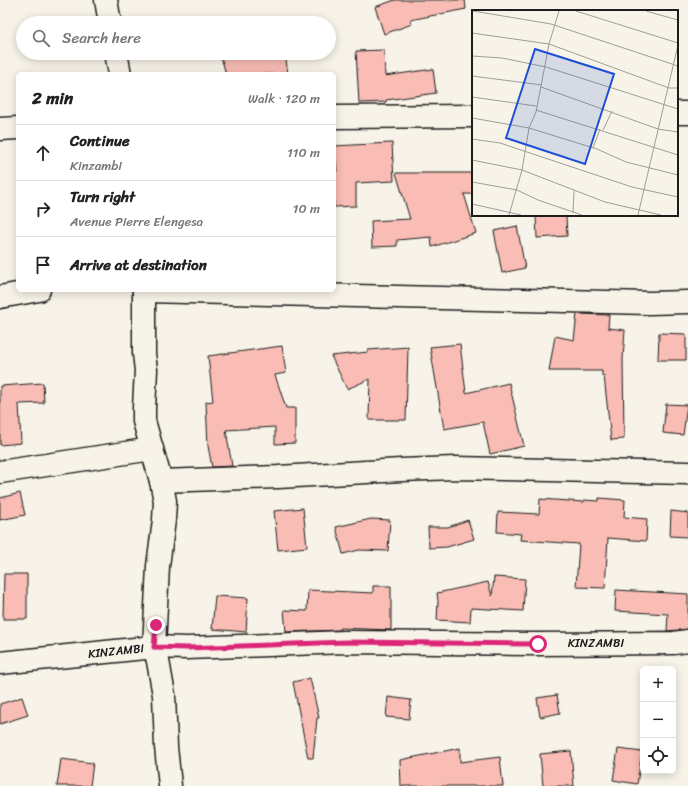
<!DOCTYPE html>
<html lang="en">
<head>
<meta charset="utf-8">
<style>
	body { margin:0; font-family:Sriracha,sans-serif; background:#f6f6f6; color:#222 }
	.controls { position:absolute; right:12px; bottom:12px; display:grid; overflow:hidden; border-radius:6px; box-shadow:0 2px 10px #0003 }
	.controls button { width:36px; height:36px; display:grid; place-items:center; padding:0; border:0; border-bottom:1px solid #e0e0e0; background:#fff; color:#222; font:20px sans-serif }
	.stop { position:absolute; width:12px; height:12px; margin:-9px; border:3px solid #db2777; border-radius:50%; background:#fff }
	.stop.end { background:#db2777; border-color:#fff; box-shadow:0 1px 4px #0008 }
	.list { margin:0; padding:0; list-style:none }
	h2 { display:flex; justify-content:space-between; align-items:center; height:52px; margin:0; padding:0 16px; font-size:17px }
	h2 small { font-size:13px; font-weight:400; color:#767676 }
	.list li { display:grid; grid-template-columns:26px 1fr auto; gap:12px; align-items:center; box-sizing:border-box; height:56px; padding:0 16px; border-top:1px solid #e0e0e0 }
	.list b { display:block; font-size:15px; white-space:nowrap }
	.list p { margin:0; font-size:13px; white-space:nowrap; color:#767676 }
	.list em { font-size:13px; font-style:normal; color:#767676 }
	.icon { flex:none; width:22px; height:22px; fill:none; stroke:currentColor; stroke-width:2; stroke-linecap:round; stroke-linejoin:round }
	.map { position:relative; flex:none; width:688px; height:786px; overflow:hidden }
	.search { position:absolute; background:#fff; box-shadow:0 2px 10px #0003; left:16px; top:16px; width:320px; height:44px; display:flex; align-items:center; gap:10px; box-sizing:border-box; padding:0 14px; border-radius:22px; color:#767676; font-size:15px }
	.panel { position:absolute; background:#fff; box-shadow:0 2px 10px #0003; left:16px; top:72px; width:320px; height:220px; border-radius:6px }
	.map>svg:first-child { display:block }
	.building { fill:#f9bdb5; stroke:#1c1c1c }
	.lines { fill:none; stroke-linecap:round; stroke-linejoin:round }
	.minor-casing { stroke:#1c1c1c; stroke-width:25 }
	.minor { stroke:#f7f3e8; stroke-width:22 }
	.route { stroke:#db2777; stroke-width:5 }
	.labels { text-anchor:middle; stroke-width:3; stroke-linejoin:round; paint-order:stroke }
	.street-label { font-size:12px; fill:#1c1c1c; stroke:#f7f3e8 }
	.inset-road { fill:none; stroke:#9f9d96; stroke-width:1 }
	.view { fill:#1d4ed8; fill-opacity:0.15; stroke:#1d4ed8; stroke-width:2 }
	.inset-edge { fill:none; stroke:#1c1c1c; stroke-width:2 }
</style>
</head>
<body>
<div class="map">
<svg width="688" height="786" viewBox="0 0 688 786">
	<rect width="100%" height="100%" fill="#f7f3e8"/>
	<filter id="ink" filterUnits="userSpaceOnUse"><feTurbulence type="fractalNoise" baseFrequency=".025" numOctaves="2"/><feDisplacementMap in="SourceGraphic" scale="8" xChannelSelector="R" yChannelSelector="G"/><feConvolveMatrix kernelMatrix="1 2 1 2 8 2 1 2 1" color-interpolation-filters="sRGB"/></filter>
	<g filter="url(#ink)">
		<g class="building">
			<path d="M395,0H465L466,9L410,20L412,24L384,34L375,7Z"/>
			<path d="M384,50L385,76L433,69L436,93L386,100V102L359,103L356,51Z"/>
			<path d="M234,53H285L288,74H226L221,57Z"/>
			<path d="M392,143L394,181L356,183V206L334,207V172L337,171L334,146Z"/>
			<path d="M396,173H473V194H464L476,233L432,247L431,237L397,240V246L372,247L371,221L410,219Z"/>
			<path d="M536,215H566L567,236L537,238Z"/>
			<path d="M517,226L525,268L502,273L494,231Z"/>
			<path d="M577,314L609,315L608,328L625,330L623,359L624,439L611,440L604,376H602V371H549L555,336L574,340Z"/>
			<path d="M659,333L686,334V360H658Z"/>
			<path d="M460,344L466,393L509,383L524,446L490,454L483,422L444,429L430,347Z"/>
			<path d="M282,346L286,373L275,375L286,408H295V443L275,444V427L226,430L232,466L212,467L208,446L206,402L213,401L208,356Z"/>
			<path d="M408,347L406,420H369L370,379L347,389L331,356L368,352V350Z"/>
			<path d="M43,383L44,403L19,404L21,443L0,445V386Z"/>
			<path d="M666,404L687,405L683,435L663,433Z"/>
			<path d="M20,493L25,515L0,520V498Z"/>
			<path d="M599,498L625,500L624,517L647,519L646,541L608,538L605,588L576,587L579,544L520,540L521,534L497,532L498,512L539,514L540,499L584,502V500L599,501Z"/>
			<path d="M303,508L307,547L278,550L274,511Z"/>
			<path d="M671,511L688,513V537L670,536Z"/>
			<path d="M371,519L390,520L388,551L359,550L343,554L336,527Z"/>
			<path d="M468,520L474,539L447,547L429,548L428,527H448Z"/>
			<path d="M4,574H27V619H3Z"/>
			<path d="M494,577L525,579L523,611L471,608L470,622L437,620L438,601L437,593L488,582L492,596Z"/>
			<path d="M373,586H391V630L340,628V630L286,632L284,610L307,611L308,590L373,593Z"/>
			<path d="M616,590L688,594V629L667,631L668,614L615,611Z"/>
			<path d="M215,596L248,598L246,632L212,629Z"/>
			<path d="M310,678L319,718H317L313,758H308L293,682Z"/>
			<path d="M557,695L560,713L540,717L537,698Z"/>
			<path d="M22,697L28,715L0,724V704Z"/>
			<path d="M388,697L411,700L409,719L386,717Z"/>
			<path d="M460,748V762L500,757L503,786H401L400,760Z"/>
			<path d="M618,749L642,752L637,784L613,780Z"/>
			<path d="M571,751L574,786H543L540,754Z"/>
			<path d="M61,759L93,763L90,786H57Z"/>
		</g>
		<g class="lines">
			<defs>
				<g id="minor">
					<path d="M106,0L110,23"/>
					<path d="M116,53L120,74"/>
					<path d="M677,113H688"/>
					<path d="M334,117L473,116"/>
					<path d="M0,129L18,128"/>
					<path d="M144,290V354L146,370L144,408V421L161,481L165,501L164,520L158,566L154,647L158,661L164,695L166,747L170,786"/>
					<path d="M144,291L649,303L688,302"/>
					<path d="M0,297L39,290"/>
					<path d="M0,472L152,449"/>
					<path d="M161,481L278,477L401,470L455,468L688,473"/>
					<path d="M0,663L154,647L187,648L345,642L538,644L674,643L688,641"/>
				</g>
			</defs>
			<use href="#minor" class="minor-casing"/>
			<use href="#minor" class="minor"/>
		</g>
	</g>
	<g class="lines" filter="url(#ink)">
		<path class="route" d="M156,625L154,647L187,648L345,642L538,644"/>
	</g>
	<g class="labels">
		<g class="street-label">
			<text x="596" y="647">KINZAMBI</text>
			<text transform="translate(116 651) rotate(-6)" y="4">KINZAMBI</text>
		</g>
	</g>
	<g transform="translate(472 10)">
		<rect width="206" height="206" fill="#f7f3e8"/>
		<path class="inset-road" d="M1,1L79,14L206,56M104,1L206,33M174,1L206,10M0,23L77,34L197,78H206M0,46L30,48L74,57L206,99M0,66L70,75M69,77L186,119L206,122M0,87L64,96M64,100L206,145M0,108L57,118L125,139L154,152L206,165M131,120L140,101M0,129L28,133L160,177L206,187M121,138L128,119M0,150L50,160L133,192L189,205M0,172L45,180L66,190L110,205M0,194L49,205M101,203L102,181M37,205L50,160L57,118L64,102L77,34L87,1M166,205L206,35"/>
		<path class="view" d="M63,39L142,64L113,154L34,128Z"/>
		<rect width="206" height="206" class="inset-edge"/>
	</g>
</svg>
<div class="controls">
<button>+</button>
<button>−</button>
<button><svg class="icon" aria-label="locate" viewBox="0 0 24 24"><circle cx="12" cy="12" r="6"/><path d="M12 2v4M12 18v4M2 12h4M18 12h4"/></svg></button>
</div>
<div class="stop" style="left:538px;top:644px"></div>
<div class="stop end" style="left:156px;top:625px"></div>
<div class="search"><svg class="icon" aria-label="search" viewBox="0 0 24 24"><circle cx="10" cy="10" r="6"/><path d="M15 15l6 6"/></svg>Search here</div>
<section class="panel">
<h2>2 min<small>Walk · 120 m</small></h2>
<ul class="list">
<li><svg class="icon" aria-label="ahead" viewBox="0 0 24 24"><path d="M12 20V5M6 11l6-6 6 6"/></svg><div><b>Continue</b><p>Kinzambi</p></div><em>110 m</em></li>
<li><svg class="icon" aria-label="right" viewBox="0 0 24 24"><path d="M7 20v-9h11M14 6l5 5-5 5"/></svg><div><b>Turn right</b><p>Avenue Pierre Elengesa</p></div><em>10 m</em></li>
<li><svg class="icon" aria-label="arrive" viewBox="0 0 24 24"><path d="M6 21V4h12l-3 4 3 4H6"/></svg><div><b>Arrive at destination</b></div></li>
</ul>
</section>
</div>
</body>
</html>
